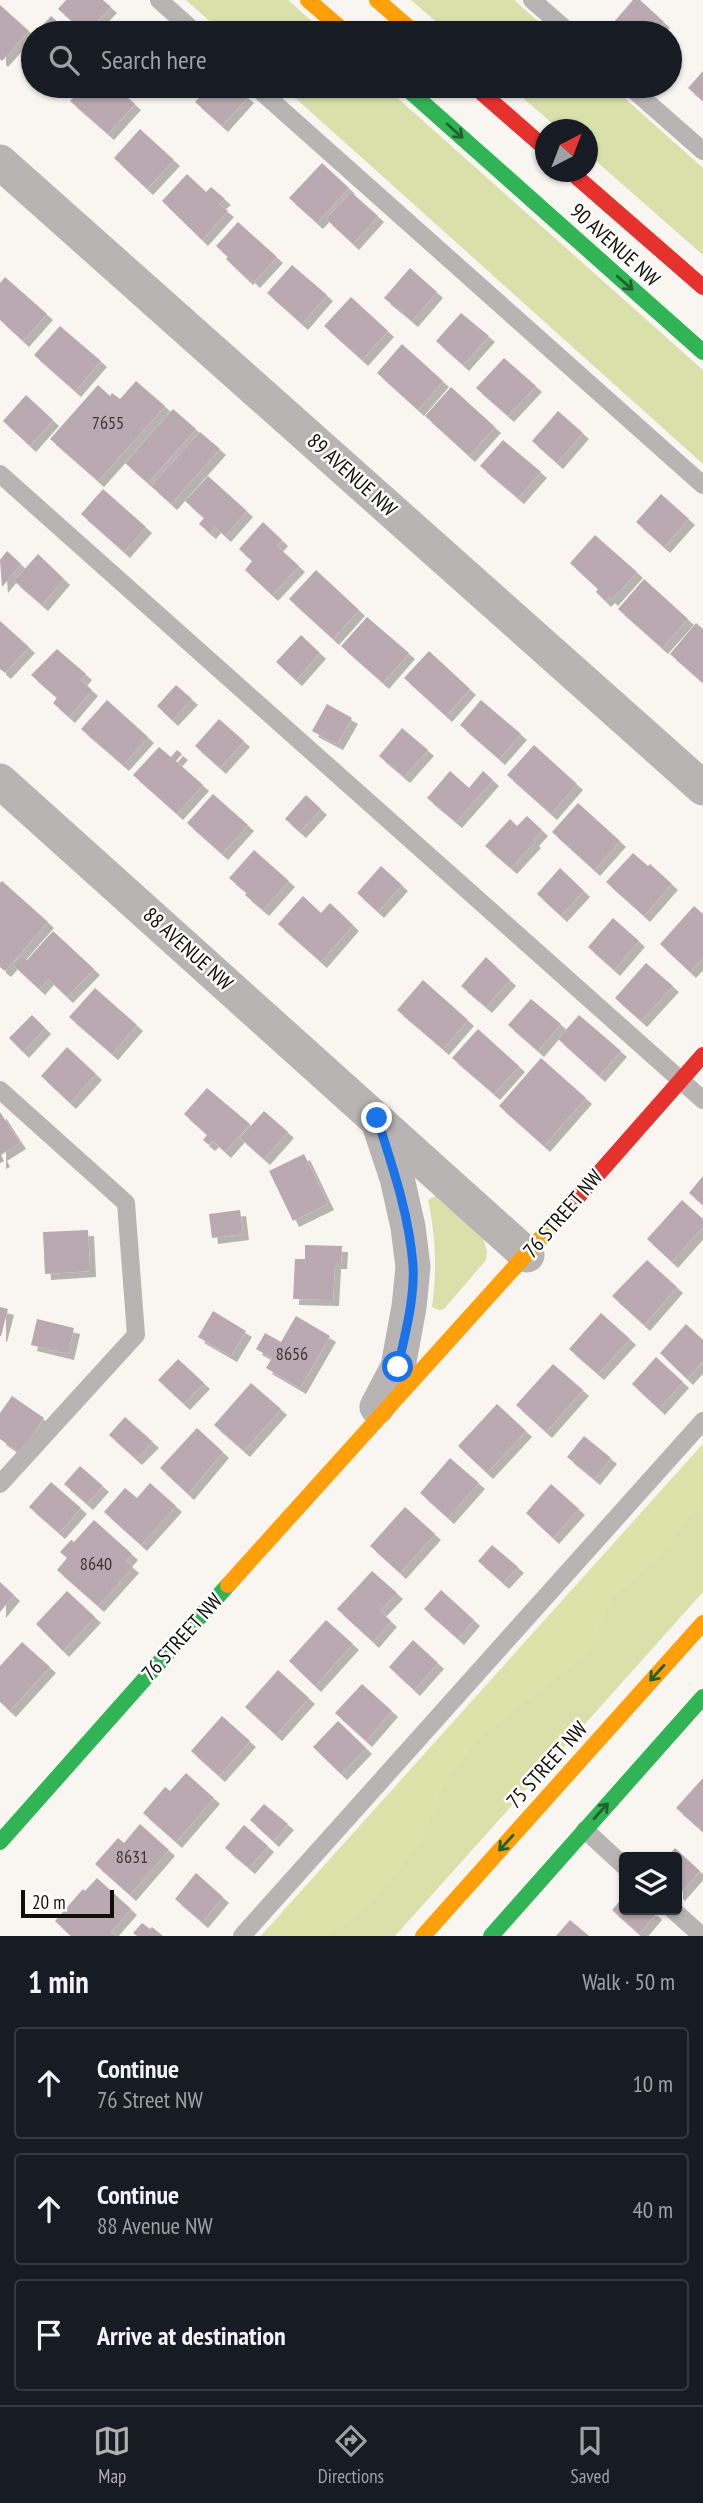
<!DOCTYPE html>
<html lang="en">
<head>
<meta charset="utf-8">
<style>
	body { margin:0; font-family:"PT Sans Narrow",sans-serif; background:#20242c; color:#f1f3f6 }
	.controls { position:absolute; right:21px; bottom:21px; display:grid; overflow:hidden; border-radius:7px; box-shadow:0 2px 5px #0004 }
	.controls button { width:63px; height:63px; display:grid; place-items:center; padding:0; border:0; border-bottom:2px solid #363941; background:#171b24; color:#f1f3f6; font:35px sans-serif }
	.compass { position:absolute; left:535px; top:119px; width:63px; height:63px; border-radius:50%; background:#171b24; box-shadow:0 2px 5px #0004; rotate:42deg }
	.scale { position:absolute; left:21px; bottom:18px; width:93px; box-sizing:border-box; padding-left:7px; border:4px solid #110e08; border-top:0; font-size:19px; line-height:24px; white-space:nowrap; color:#110e08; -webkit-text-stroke:5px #fff; paint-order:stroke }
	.stop { position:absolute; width:21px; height:21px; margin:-16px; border:5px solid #1a73e8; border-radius:50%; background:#fff }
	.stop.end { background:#1a73e8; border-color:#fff; box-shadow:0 2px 7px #0008 }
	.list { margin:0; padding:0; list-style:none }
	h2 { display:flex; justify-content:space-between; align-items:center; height:91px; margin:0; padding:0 28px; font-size:30px }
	h2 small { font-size:23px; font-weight:400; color:#9ea1a6 }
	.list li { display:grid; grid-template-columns:46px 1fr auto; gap:21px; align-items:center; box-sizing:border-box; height:112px; margin:0 14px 14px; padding:0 14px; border:2px solid #363941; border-radius:7px }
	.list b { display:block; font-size:26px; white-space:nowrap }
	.list p { margin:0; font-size:23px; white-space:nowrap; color:#9ea1a6 }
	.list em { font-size:23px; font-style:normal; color:#9ea1a6 }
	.icon { flex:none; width:38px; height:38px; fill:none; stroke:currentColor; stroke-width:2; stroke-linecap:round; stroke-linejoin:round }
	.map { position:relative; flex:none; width:703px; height:1936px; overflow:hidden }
	.search { position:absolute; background:#171b24; box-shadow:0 2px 5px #0004; left:21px; right:21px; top:21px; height:77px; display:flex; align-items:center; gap:18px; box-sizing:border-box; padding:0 24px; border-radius:38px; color:#9ea1a6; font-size:26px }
	.sheet { height:469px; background:#171b24 }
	nav { display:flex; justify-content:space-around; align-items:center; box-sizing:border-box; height:98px; border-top:2px solid #363941; background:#171b24; font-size:19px; color:#9ea1a6 }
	nav a { display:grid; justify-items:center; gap:4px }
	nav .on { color:#b1b0af }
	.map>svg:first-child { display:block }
	.green { fill:#d9e0aa }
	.forest { fill:#dbe3aa }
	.building { fill:#baa9b1; filter:url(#shadow) }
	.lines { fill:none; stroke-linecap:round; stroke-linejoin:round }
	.lane { stroke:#b8b4b3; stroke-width:18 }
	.street { stroke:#b8b4b3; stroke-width:35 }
	.fast { stroke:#30b455; stroke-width:16 }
	.slow { stroke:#ff9f0a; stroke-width:16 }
	.jam { stroke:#e5322d; stroke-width:16 }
	.oneway { stroke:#20612e }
	.route { stroke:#1a73e8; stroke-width:9 }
	.labels { text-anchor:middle; stroke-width:5; stroke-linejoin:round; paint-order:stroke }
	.number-label { font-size:18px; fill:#3b3532 }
	.street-label { font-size:21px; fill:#110e08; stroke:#fff }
</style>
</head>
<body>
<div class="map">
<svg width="703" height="1936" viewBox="0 0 703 1936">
	<defs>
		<filter id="shadow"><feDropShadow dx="6" dy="6" stdDeviation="0" flood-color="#0004"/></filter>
	</defs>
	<rect width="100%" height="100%" fill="#f9f5f0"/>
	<g class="green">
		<path d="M186,0H288L325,33H223Z"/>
		<path d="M411,0H514L551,33H449Z"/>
		<path d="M282,86H384L703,370V464Z"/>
		<path d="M509,86H611L703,168V255L588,154V130L559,129Z"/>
		<path d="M435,1196L483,1238L487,1251L486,1260L444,1309L439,1310L432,1307C437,1270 436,1237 428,1200Z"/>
		<path d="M703,1444V1592L395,1936H261Z"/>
	</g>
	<path class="forest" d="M703,1444V1507L692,1513L664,1552L612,1599L588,1653L477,1740L442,1788L422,1842L373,1901L345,1925L325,1936H261Z"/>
	<g class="building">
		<path d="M66,0H103L111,7L86,33L58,9Z"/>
		<path d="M633,0H640L664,22L654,33H624L613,23Z"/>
		<path d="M0,5L29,31L2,61L0,59Z"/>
		<path d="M51,16L59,23L51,31L53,33H41L45,29L42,26Z"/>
		<path d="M33,42V68L20,56Z"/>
		<path d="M703,71V101L688,88Z"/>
		<path d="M84,86H115L135,104L108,134L70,101Z"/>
		<path d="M210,86H235L248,97L222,126L195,102Z"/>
		<path d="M140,129L174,160L147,189L114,158Z"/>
		<path d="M322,163L349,188L317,223L289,198Z"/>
		<path d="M187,174L206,192L211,187L225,199L219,204L228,211L202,240L162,201Z"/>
		<path d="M351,192L378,216L353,244L326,219Z"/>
		<path d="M238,222L277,257L254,282L249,277L247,279L226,259L228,257L216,246Z"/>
		<path d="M292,265L327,295L302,324L267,293Z"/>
		<path d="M410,268L437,292L412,321L384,298Z"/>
		<path d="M5,277L47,314L23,341L0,320V283Z"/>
		<path d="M351,297L388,331L362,360L324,326Z"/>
		<path d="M461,313L489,336L463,365L436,341Z"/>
		<path d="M60,326L101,361L75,391L34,355Z"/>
		<path d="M402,344L443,381L418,410L377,373Z"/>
		<path d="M504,358L536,386L508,416L476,388Z"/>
		<path d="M136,381L165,406L98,481L50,439L98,385L110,396L112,393L120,399Z"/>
		<path d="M451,387L495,427L469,456L425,416Z"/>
		<path d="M26,395L53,420L30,446L3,421Z"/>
		<path d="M173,409L196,429L148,483L125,463Z"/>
		<path d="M558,411L583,433L557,463L532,441Z"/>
		<path d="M200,432L220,449L171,504L151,486Z"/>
		<path d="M503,440L541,472L518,498L480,466Z"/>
		<path d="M208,476L247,511L225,536L215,527L210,533L199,524L204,518L185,501Z"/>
		<path d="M103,489L146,527L124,552L81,514Z"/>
		<path d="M661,494L689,519L664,547L636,522Z"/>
		<path d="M263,522L282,540L277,546L299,566L272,595L245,570L252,561L239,549Z"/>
		<path d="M595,535L637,572L612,600L609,597L605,601L596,592L598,589L570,563Z"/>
		<path d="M7,551L21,564L2,587L0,560Z"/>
		<path d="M38,554L64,579L42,605L14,581Z"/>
		<path d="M316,570L359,610L333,639L289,599Z"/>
		<path d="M644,579L688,619L662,648L618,609Z"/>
		<path d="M367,617L409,653L383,683L341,646Z"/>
		<path d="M0,621L29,647L5,673L0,669Z"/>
		<path d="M696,623L703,629V683L670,654Z"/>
		<path d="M301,635L320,653L296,680L276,662Z"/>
		<path d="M57,649L86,674L81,680L92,690L69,717L53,703L57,698L31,675Z"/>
		<path d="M429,651L470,689L446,716L404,678Z"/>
		<path d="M176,685L192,699L172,720L157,706Z"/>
		<path d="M107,700L148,737L123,765L81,729Z"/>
		<path d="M481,700L521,734L499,759L460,725Z"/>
		<path d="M327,704L352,718L337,744L312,731Z"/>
		<path d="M219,719L244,741L220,768L195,746Z"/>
		<path d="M402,728L428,750L404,777L379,756Z"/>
		<path d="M534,745L577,784L551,814L507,775Z"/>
		<path d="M159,747L171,757L177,750L182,754L176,761L203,785L177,814L133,775Z"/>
		<path d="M450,771L469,788L483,771L493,780L456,822L427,798Z"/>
		<path d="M213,794L248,825L222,854L187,823Z"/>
		<path d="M306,795L321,809L300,832L285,819Z"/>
		<path d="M578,803L620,841L594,870L552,832Z"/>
		<path d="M527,816L542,830L533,840L535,842L511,868L485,846L510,819L517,826Z"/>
		<path d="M254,850L289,881L263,910L245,895L247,893L229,878Z"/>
		<path d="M633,853L648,866L650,864L672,884L644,916L606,882Z"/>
		<path d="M381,866L402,885L378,912L357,893Z"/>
		<path d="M560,868L584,891L561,916L537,894Z"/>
		<path d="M2,881L48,922L5,971L0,967V883Z"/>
		<path d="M303,896L321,913L330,903L353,925L321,962L278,924Z"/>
		<path d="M694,906L703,914V958L690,972L660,944Z"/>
		<path d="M613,918L639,941L614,970L588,947Z"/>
		<path d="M53,931L94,969L67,997L48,979L39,989L13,965L22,955L27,960Z"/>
		<path d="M486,957L510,980L486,1007L461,986Z"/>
		<path d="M646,963L673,986L641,1021L615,998Z"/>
		<path d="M423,980L468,1020L443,1049L397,1010Z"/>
		<path d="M95,988L137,1025L112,1054L69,1017Z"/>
		<path d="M531,999L561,1024L538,1051L508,1025Z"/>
		<path d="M32,1015L45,1028L23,1052L9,1038Z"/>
		<path d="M579,1015L621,1051L599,1076L558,1039Z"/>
		<path d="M478,1029L519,1066L494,1094L452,1058Z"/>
		<path d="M67,1047L96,1074L70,1103L41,1076Z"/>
		<path d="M541,1058L586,1098L544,1146L499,1106Z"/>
		<path d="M207,1088L250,1124L225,1152L213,1141L209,1145L203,1140L207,1135L184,1114Z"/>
		<path d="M264,1111L288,1132L264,1159L240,1138Z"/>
		<path d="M0,1112L20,1143L1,1155L4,1161L0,1163Z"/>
		<path d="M304,1154L328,1204L293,1221L269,1171Z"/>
		<path d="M703,1176V1205L689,1193Z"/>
		<path d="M682,1200L703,1219V1227L672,1262L647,1239Z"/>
		<path d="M240,1210L243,1234L212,1238L209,1214Z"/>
		<path d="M88,1230L90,1271L45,1274L43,1232Z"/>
		<path d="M305,1245L342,1246L341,1263H335L333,1300L293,1299L295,1259H305Z"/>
		<path d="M647,1260L677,1287L644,1325L612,1296Z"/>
		<path d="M0,1307L8,1309L1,1336H0Z"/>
		<path d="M213,1311L246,1331L231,1356L198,1337Z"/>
		<path d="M601,1313L630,1339L598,1374L569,1349Z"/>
		<path d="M296,1316L330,1336L300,1388L266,1368L272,1358L256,1349L265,1333L281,1342Z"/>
		<path d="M37,1319L74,1328L68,1354L31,1345Z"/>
		<path d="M686,1324L703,1340V1361L687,1379L660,1353Z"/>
		<path d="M656,1357L683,1382L659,1409L632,1384Z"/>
		<path d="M178,1359L204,1383L184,1404L158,1380Z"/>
		<path d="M553,1364L583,1390L546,1432L516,1405Z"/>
		<path d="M251,1383L281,1409L244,1451L214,1425Z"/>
		<path d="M12,1396L44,1418L20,1453L0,1439V1413Z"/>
		<path d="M497,1404L526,1431L487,1473L458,1446Z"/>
		<path d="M125,1417L153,1442L136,1459L109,1435Z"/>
		<path d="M197,1428L223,1452L188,1494L160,1468Z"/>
		<path d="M584,1436L611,1458L594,1479L567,1457Z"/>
		<path d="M450,1458L479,1483L448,1518L420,1493Z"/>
		<path d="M80,1466L103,1486L87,1504L64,1484Z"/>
		<path d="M51,1482L81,1508L59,1533L29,1507Z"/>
		<path d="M150,1483L176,1506L141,1545L104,1512L125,1488L137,1498Z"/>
		<path d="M551,1484L579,1509L553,1538L526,1513Z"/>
		<path d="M405,1507L435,1534L400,1573L370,1546Z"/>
		<path d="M94,1520L132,1554L126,1561L133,1567L98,1606L57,1570L67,1558L60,1552L71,1540L74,1542Z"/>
		<path d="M492,1545L518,1567L503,1583L478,1561Z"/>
		<path d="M372,1571L397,1593L380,1611L391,1621L373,1642L337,1609Z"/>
		<path d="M0,1582L14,1595L0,1612Z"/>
		<path d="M441,1590L474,1620L458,1639L424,1609Z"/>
		<path d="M67,1591L95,1617L63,1651L36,1624Z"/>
		<path d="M326,1620L353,1644L315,1686L289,1661Z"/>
		<path d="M413,1640L438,1663L414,1690L389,1667Z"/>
		<path d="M22,1642L50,1667L10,1711L0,1702V1666Z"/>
		<path d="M278,1670L309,1698L276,1735L245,1707Z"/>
		<path d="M362,1684L392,1711L366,1741L335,1713Z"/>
		<path d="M222,1716L250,1741L219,1776L191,1751Z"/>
		<path d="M338,1721L366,1748L341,1774L313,1747Z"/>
		<path d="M186,1773L214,1798L176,1842L143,1813L165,1787L170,1791Z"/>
		<path d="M703,1778V1832L676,1808Z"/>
		<path d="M264,1804L288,1824L273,1841L250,1820Z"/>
		<path d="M140,1824L169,1850L130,1895L95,1864L118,1838L124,1843Z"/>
		<path d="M244,1825L268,1846L249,1868L225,1848Z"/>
		<path d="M675,1848L700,1871L679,1895L677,1893V1857H667Z"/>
		<path d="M196,1873L223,1897L202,1922L175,1899Z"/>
		<path d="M97,1878L131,1909L111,1932L116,1936H71L55,1921L83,1889L85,1891Z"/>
		<path d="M624,1896V1910H652L656,1914L639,1934L612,1910Z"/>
		<path d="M570,1920L589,1936H556Z"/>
		<path d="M142,1923L150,1929L152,1927L163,1936H137L133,1933Z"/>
	</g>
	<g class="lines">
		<g class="lane">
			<path d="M159,0L196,33"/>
			<path d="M532,0L570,33"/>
			<path d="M255,86L703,485"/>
			<path d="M629,86L703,151"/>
			<path d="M0,474L703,1100"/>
			<path d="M0,1090L126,1203L136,1335L0,1484"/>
			<path d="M585,1830L624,1866"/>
			<path d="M673,1910L702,1936"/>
			<path d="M242,1936L703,1421"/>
		</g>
		<g class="street">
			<path d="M0,162L703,788"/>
			<path d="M0,781L527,1255"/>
			<path d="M377,1407L398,1367L409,1307L413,1267L408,1227L397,1178L378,1121"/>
		</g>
		<g class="fast">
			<path d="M404,86L703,352"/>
			<path d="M0,1842L228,1585"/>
			<path d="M491,1936L703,1697"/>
		</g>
		<g class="slow">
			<path d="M308,0L346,33"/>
			<path d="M377,0L415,33"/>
			<path d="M228,1585L577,1198"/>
			<path d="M423,1936L703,1623"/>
		</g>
		<g class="jam">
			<path d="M474,86L546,149"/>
			<path d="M571,172L703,287"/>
			<path d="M577,1198L703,1055"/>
		</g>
	</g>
	<defs><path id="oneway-shaft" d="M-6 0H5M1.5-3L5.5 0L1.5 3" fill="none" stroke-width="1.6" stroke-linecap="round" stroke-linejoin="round" transform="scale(1.75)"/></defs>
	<g class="oneway">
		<use href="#oneway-shaft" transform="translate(455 131) rotate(42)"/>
		<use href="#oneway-shaft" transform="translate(625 283) rotate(42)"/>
		<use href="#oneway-shaft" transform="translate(657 1673) rotate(132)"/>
		<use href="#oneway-shaft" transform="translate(601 1811) rotate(-48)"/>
		<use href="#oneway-shaft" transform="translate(506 1843) rotate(132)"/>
	</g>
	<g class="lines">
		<path class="route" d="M377,1118C392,1165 409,1214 413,1265C415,1298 405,1334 398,1367"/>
	</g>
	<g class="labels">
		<g class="number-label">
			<text x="108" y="429">7655</text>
			<text x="292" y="1360">8656</text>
			<text x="96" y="1570">8640</text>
			<text x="132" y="1863">8631</text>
		</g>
		<g class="street-label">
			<text transform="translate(615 245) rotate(42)" y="7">90 AVENUE NW</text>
			<text transform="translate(352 475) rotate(42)" y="7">89 AVENUE NW</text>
			<text transform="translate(188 949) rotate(42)" y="7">88 AVENUE NW</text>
			<text transform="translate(563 1214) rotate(-49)" y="7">76 STREET NW</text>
			<text transform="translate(182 1637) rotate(-48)" y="7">76 STREET NW</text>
			<text transform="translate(547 1765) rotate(-48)" y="7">75 STREET NW</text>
		</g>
	</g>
</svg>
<div class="controls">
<button><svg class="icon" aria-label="layers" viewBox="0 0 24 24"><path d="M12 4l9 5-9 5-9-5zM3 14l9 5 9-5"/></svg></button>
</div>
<svg class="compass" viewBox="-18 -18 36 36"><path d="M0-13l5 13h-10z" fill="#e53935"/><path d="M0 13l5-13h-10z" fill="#9ea1a6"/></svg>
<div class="scale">20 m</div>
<div class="stop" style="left:398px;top:1367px"></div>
<div class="stop end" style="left:377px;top:1118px"></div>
<div class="search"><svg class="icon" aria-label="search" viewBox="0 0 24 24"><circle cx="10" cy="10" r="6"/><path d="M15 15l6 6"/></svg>Search here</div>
</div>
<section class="sheet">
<h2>1 min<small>Walk · 50 m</small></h2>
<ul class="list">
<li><svg class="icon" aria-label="ahead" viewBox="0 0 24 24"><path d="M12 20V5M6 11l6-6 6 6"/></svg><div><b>Continue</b><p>76 Street NW</p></div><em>10 m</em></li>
<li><svg class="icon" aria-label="ahead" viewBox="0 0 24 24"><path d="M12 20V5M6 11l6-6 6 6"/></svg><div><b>Continue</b><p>88 Avenue NW</p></div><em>40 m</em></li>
<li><svg class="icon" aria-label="arrive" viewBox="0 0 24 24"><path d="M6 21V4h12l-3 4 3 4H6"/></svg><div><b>Arrive at destination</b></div></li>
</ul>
</section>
<nav>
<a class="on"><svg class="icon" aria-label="map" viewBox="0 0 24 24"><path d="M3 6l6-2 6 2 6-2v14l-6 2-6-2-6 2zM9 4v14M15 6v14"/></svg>Map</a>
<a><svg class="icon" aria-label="directions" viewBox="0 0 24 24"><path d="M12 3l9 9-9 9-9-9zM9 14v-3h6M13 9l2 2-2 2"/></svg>Directions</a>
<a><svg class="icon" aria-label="saved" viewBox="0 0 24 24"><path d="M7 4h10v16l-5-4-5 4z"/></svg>Saved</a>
</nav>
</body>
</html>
